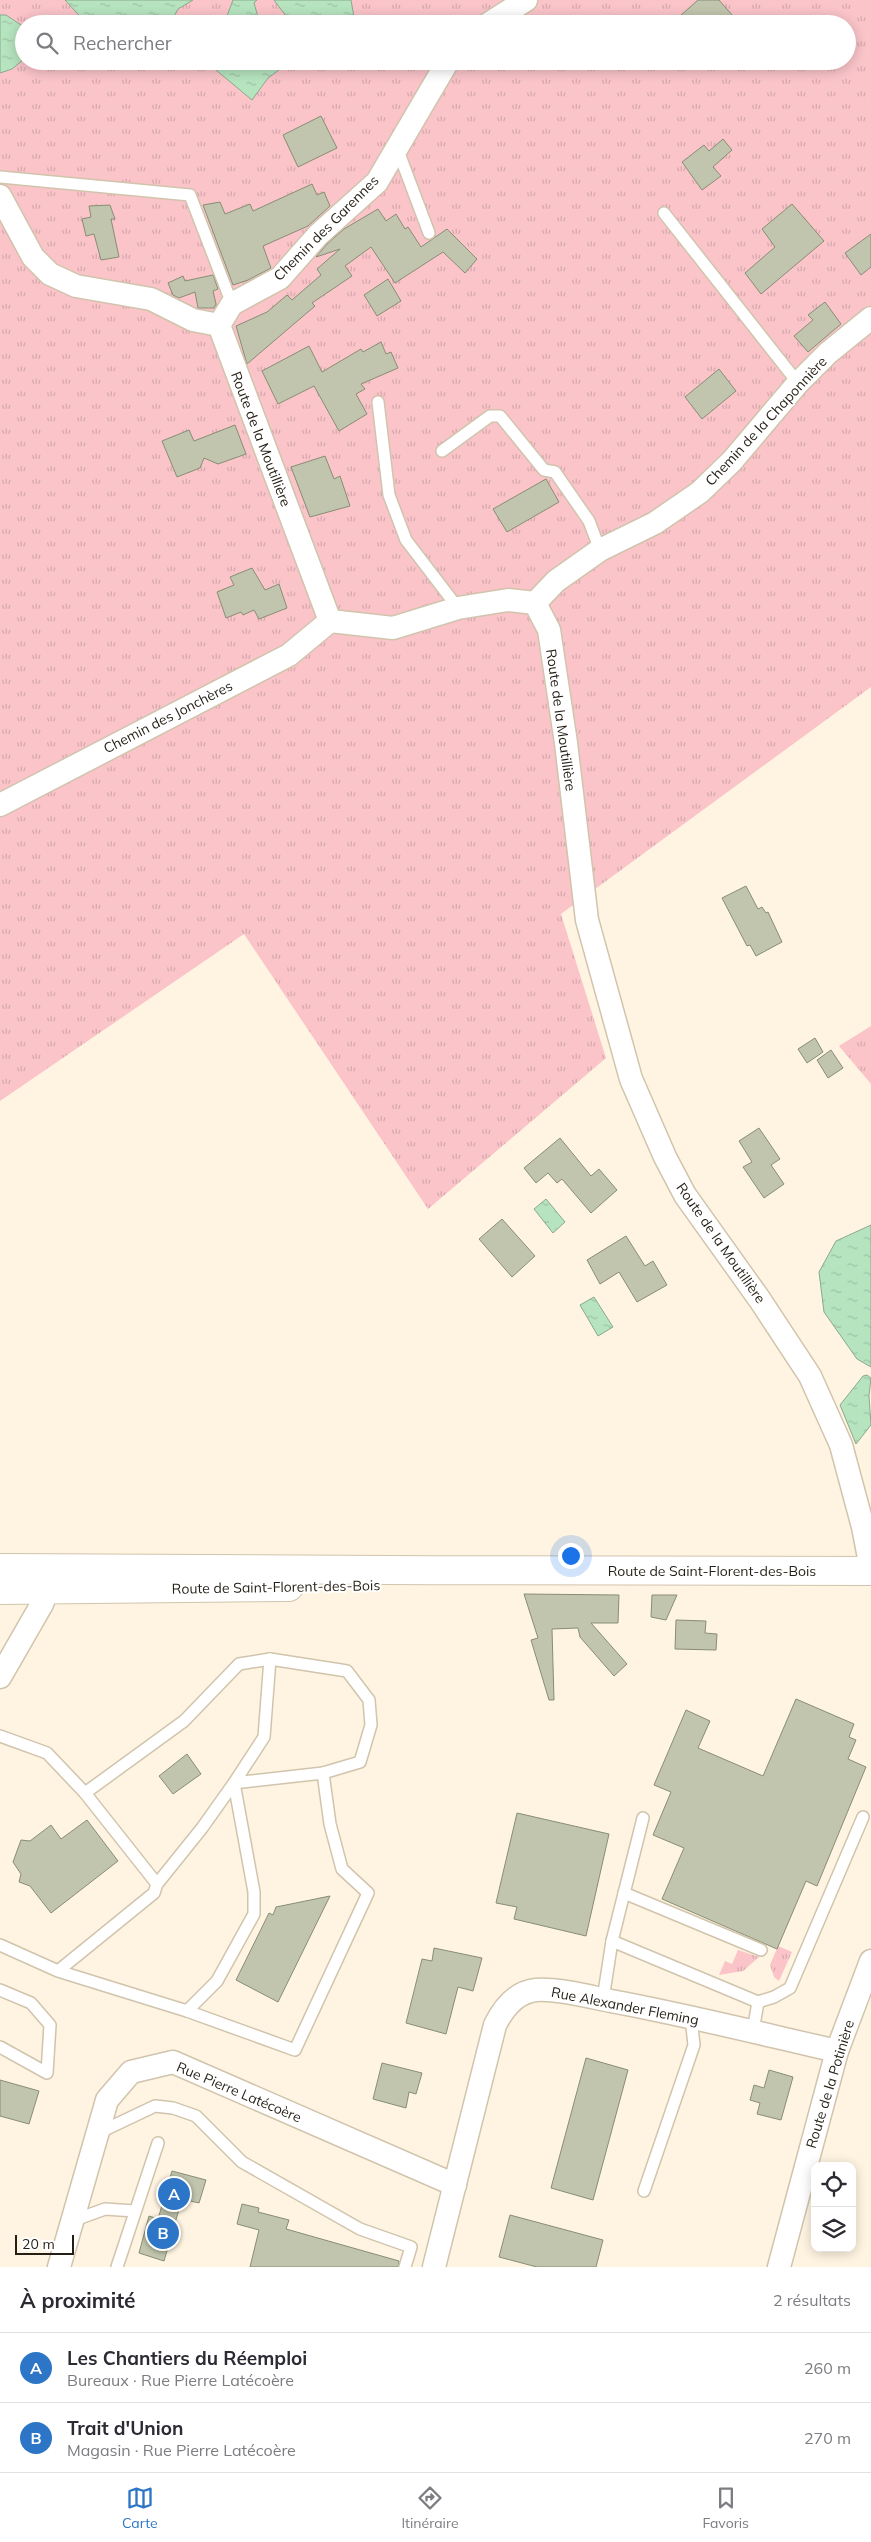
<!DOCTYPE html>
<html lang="fr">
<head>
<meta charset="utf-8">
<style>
	body { margin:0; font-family:Mulish,sans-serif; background:#f2f2f3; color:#2b2b33 }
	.controls { position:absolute; right:15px; bottom:15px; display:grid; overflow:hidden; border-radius:10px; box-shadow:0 2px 12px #0003 }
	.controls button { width:45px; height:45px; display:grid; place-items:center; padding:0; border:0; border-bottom:1px solid #e1e1e2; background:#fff; color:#2b2b33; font:25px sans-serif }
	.scale { position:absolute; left:15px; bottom:12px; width:59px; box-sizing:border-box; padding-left:5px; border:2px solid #241f16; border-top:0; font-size:14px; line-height:18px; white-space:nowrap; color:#241f16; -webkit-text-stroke:4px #fff; paint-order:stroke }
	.you { position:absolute; left:570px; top:1555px; width:18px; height:18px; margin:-12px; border:4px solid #fff; border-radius:50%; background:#1a73e8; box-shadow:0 0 0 8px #1a73e833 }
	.badge { display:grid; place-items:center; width:32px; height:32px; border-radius:50%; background:#2d75c6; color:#fff; font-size:16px; font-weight:700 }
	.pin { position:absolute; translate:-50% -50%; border:2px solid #fff; box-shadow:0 1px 5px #0006 }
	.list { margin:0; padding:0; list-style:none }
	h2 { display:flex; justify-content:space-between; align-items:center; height:65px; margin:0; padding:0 20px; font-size:21px }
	h2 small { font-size:16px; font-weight:400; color:#7c7c81 }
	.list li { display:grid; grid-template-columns:32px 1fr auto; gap:15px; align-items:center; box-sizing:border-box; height:70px; padding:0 20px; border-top:1px solid #e1e1e2 }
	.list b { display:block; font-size:19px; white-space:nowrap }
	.list p { margin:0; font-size:16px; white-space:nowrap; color:#7c7c81 }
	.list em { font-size:16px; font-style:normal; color:#7c7c81 }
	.icon { flex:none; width:28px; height:28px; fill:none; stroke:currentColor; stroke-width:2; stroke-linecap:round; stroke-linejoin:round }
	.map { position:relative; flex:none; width:871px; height:2267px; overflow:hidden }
	.search { position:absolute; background:#fff; box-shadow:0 2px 12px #0003; left:15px; right:15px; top:15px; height:55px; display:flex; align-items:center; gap:12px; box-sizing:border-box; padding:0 18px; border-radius:28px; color:#7c7c81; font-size:19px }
	.sheet { height:205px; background:#fff }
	nav { display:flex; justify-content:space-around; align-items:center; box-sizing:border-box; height:70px; border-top:1px solid #e1e1e2; background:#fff; font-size:14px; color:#7c7c81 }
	nav a { display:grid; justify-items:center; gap:2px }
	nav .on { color:#2d75c6 }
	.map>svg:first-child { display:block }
	.grass { fill:url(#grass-tufts); fill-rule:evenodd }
	.water { fill:url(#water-ripples); stroke:#8aa98c }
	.building { fill:#c1c5ad; stroke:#888d75 }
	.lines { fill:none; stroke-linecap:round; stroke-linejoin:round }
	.lane-casing { stroke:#d1c4ad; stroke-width:14 }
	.street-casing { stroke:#d1c4ad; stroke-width:25 }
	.primary-casing { stroke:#d1c4ad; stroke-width:30 }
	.lane { stroke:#fff; stroke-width:11 }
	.street { stroke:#fff; stroke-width:22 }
	.primary { stroke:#fff; stroke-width:28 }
	.labels { text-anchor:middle; stroke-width:4; stroke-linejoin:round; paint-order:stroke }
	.street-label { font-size:14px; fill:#241f16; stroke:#fff }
</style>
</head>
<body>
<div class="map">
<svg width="871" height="2267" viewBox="0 0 871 2267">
	<defs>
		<pattern id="grass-tufts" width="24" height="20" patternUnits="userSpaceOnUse" patternTransform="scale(1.25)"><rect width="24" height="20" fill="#fac4c9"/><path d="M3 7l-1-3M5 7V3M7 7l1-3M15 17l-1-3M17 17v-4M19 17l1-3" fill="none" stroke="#d6a8ac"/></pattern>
		<pattern id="water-ripples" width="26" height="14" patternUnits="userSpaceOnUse" patternTransform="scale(1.25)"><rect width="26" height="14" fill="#b6e4bf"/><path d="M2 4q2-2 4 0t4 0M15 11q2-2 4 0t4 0" fill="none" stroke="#9cc3a3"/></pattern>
	</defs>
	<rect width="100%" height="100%" fill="#fff4e1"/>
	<g class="grass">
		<path d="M0,0H871V687L561,914L606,1058L428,1209L244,934L0,1101ZM24,24H847V61H24Z"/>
		<path d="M871,1026V1084L839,1046Z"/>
		<path d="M778,1946L792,1952L779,1981L774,1977L770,1965Z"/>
		<path d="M738,1950L759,1957L743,1971L719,1975L725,1961L732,1964Z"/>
	</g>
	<g class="water">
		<path d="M65,0H193L178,9L170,24H87Z"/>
		<path d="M233,0H257L254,3L260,24H224Z"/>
		<path d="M274,0H351L355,23L288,24L289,20Z"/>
		<path d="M0,15H6L24,27V59L12,69L0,73Z"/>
		<path d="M216,61H291L268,78L252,100L216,70Z"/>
		<path d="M546,1199L565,1222L553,1233L534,1209Z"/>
		<path d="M871,1225V1367L857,1359L824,1312L819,1272L836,1241Z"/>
		<path d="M594,1297L613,1327L598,1336L580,1305Z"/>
		<path d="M867,1375L871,1378L869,1396L871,1425L856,1444L840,1405L863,1376Z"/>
	</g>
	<g class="building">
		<path d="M698,0H719L733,16L724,24H671Z"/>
		<path d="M321,116L337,148L298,167L283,135Z"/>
		<path d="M723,139L732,150L713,167L721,176L702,190L682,162L704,145L709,151Z"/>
		<path d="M312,184L317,195L324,192L330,206L308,226L263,246L271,268L248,280L233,285L203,205L220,202L225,214L250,204L253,211Z"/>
		<path d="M792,204L824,241L761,294L745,273L775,247L762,229Z"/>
		<path d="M110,205L115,219H111L119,257L101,260L94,234L86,236L82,219L91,217L89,206Z"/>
		<path d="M378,209L386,221L396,214L405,229L408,227L421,247L447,229L477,259L465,273L443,252L395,283L371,247L345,266L352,276L312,303L315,306L247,364L236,326L267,312L287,295L292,300L321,275L317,269L340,249L316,257L327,244L344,229Z"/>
		<path d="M871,234V267L861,275L845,253Z"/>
		<path d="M213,275L218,289L213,291L216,304L214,308H198L195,292L179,298L173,295L168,283L183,276L185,281Z"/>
		<path d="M388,279L401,301L377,316L364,295Z"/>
		<path d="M825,302L841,324L808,352L794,336L813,320L808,315Z"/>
		<path d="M381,342L386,354L391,352L398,368L361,384L365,389L356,394L367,414L339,431L314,386L278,404L262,371L309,346L322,372L361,349L363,352Z"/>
		<path d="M719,369L736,391L702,419L685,397Z"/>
		<path d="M235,425L246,454L218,464L204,458L200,468L177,477L162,441L189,430L194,441Z"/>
		<path d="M325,456L334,479L340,476L350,506L310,517L291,467Z"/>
		<path d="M546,479L559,502L507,532L493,509Z"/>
		<path d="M252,568L265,590L279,584L287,608L259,619L254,610L243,615L241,612L226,618L217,592L234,585L230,577Z"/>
		<path d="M746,886L758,909L762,907L766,913L768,912L782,942L756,956L750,945L747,946L722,898Z"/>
		<path d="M815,1038L823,1052L807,1063L798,1049Z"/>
		<path d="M831,1050L843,1068L828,1078L817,1060Z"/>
		<path d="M759,1128L780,1159L771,1165L784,1184L764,1198L743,1167L752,1162L739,1141Z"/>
		<path d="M560,1138L591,1176L599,1169L617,1190L591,1213L562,1179L557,1183L548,1173L536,1183L524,1168Z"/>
		<path d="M502,1219L535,1256L512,1277L479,1239Z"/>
		<path d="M626,1236L645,1266L653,1261L667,1285L637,1302L619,1272L600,1284L587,1260Z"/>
		<path d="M524,1594L619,1595L618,1623H591L627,1664L614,1676L580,1637L578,1628L552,1629L554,1700H549L531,1640L538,1638Z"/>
		<path d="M652,1595H677L666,1620L651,1617Z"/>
		<path d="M676,1620L706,1621L705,1633L717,1634L716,1650L675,1649Z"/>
		<path d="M796,1699L854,1724L849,1737L856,1740L848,1759L866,1767L817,1886L806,1881L777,1949L662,1899L684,1848L653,1835L671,1792L654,1785L686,1710L710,1721L698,1748L763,1776Z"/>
		<path d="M187,1754L201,1774L173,1794L159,1776Z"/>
		<path d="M517,1813L609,1834L586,1936L514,1919L517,1907L496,1903Z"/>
		<path d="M87,1820L118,1861L51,1913L30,1886L19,1882L21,1874L13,1862L21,1840L30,1841L51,1825L61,1839Z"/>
		<path d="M330,1896L278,2002L236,1980L269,1913L273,1915L276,1907Z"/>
		<path d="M434,1948L482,1958L473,1991L458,1987L446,2034L406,2023L422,1959L432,1961Z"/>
		<path d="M586,2058L628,2070L593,2200L551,2188Z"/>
		<path d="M382,2063L422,2073L416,2094L409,2092L406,2108L373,2099Z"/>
		<path d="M769,2070L793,2077L781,2120L757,2114L760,2103L750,2100L754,2085L764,2088Z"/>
		<path d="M0,2080L39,2091L29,2124L0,2116Z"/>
		<path d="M172,2171L206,2180L199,2203L182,2199L164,2261L139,2253L149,2216L158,2219Z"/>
		<path d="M242,2204L259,2208L258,2212L289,2220L286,2229L399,2261L398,2267H250L259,2230L237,2224Z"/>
		<path d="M510,2215L603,2240L596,2267H537L499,2257Z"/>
	</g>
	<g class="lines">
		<defs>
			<g id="lane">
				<path d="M397,148L429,233"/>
				<path d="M0,177L190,195L232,304"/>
				<path d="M664,213L798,383"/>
				<path d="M378,402L389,495L406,540L458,608"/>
				<path d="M442,451L490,416H500L544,470L555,472L589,521L600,550"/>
				<path d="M0,1736L47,1753L85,1793L157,1884"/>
				<path d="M85,1793L184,1721L239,1664L270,1659L347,1671L369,1700L371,1725L360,1762L323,1773"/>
				<path d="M643,1818L612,1941L758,2002L774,1997L790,1988L863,1817"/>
				<path d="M624,1893L761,1950"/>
				<path d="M0,1945L58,1971L187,2011L295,2050L368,1893L342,1869L330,1824L323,1773L234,1783L202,1828L157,1884L154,1893L58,1971"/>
				<path d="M0,1990L31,2003L50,2025L47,2073L0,2047"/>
				<path d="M603,1999L612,1941"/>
				<path d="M187,2011L217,1981L254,1914V1892L234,1783L264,1737L270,1659"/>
				<path d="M753,2031L758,2002"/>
				<path d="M98,2133L155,2106L173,2108L196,2116L242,2162L360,2229L411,2247L405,2267"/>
				<path d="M644,2191L694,2045L691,2018"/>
				<path d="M72,2221L105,2209L135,2211"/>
				<path d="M117,2267L158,2143"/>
			</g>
			<g id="street">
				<path d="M488,24L526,0"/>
				<path d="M0,196L33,257L50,274L76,286L151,299L193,320L219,325L330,621L393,628L458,608L508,600L535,603L549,630L566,743L587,920L631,1079L665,1157L685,1195L760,1300L810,1376L841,1445L863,1527L871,1568"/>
				<path d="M219,325L232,304L280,278L318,235L377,182L448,61"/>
				<path d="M535,603L556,581L600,550L655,523L700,492L732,461L798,383L828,353L871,318"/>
				<path d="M0,805L289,655L330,621"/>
				<path d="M0,1677L42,1604L47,1591L34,1583"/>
				<path d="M59,2267L107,2100L131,2072L173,2062L455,2185"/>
				<path d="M434,2267L495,2025C503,2009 516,1992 536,1990C556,1988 591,1997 611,2001C687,2015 762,2034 837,2051"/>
				<path d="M779,2267L837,2051L871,1961"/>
			</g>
			<g id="primary">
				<path d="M0,1568C290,1569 581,1572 871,1571"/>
				<path d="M0,1590L289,1587"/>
			</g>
		</defs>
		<use href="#lane" class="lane-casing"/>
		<use href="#street" class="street-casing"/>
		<use href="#primary" class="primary-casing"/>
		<use href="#lane" class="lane"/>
		<use href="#street" class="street"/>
		<use href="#primary" class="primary"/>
	</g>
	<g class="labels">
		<g class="street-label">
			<text transform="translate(326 228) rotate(-45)" y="5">Chemin des Garennes</text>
			<text transform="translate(766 421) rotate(-47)" y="5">Chemin de la Chaponnière</text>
			<text transform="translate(261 439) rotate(69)" y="5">Route de la Moutillière</text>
			<text transform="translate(168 717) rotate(-27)" y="5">Chemin des Jonchères</text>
			<text transform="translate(561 720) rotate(82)" y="5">Route de la Moutillière</text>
			<text transform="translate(721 1243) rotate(55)" y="5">Route de la Moutillière</text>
			<text x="712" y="1576">Route de Saint-Florent-des-Bois</text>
			<text transform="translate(276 1587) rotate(-1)" y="5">Route de Saint-Florent-des-Bois</text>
			<text transform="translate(625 2006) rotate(11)" y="5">Rue Alexander Fleming</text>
			<text transform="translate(830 2084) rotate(-73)" y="5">Route de la Potinière</text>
			<text transform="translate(239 2092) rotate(23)" y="5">Rue Pierre Latécoère</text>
		</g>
	</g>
</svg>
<div class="controls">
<button><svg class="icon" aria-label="locate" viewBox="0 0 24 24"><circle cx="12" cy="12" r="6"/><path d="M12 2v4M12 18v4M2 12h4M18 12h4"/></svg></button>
<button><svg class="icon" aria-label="layers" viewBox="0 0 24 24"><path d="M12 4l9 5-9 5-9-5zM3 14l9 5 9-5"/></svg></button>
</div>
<div class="scale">20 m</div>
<div class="you"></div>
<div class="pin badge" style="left:174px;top:2194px">A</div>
<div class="pin badge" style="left:163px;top:2233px">B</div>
<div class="search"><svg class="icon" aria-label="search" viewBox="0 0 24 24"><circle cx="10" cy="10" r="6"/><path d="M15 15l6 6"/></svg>Rechercher</div>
</div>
<section class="sheet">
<h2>À proximité<small>2 résultats</small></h2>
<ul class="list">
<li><span class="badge">A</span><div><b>Les Chantiers du Réemploi</b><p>Bureaux · Rue Pierre Latécoère</p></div><em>260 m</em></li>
<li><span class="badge">B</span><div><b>Trait d'Union</b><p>Magasin · Rue Pierre Latécoère</p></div><em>270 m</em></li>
</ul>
</section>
<nav>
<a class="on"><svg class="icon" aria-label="map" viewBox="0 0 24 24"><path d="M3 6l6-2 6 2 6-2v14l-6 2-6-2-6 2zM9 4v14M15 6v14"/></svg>Carte</a>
<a><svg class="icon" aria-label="directions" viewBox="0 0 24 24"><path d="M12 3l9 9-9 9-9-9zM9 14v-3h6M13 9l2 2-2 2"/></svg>Itinéraire</a>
<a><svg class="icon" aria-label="saved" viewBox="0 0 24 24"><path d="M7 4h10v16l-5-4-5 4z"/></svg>Favoris</a>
</nav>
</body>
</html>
